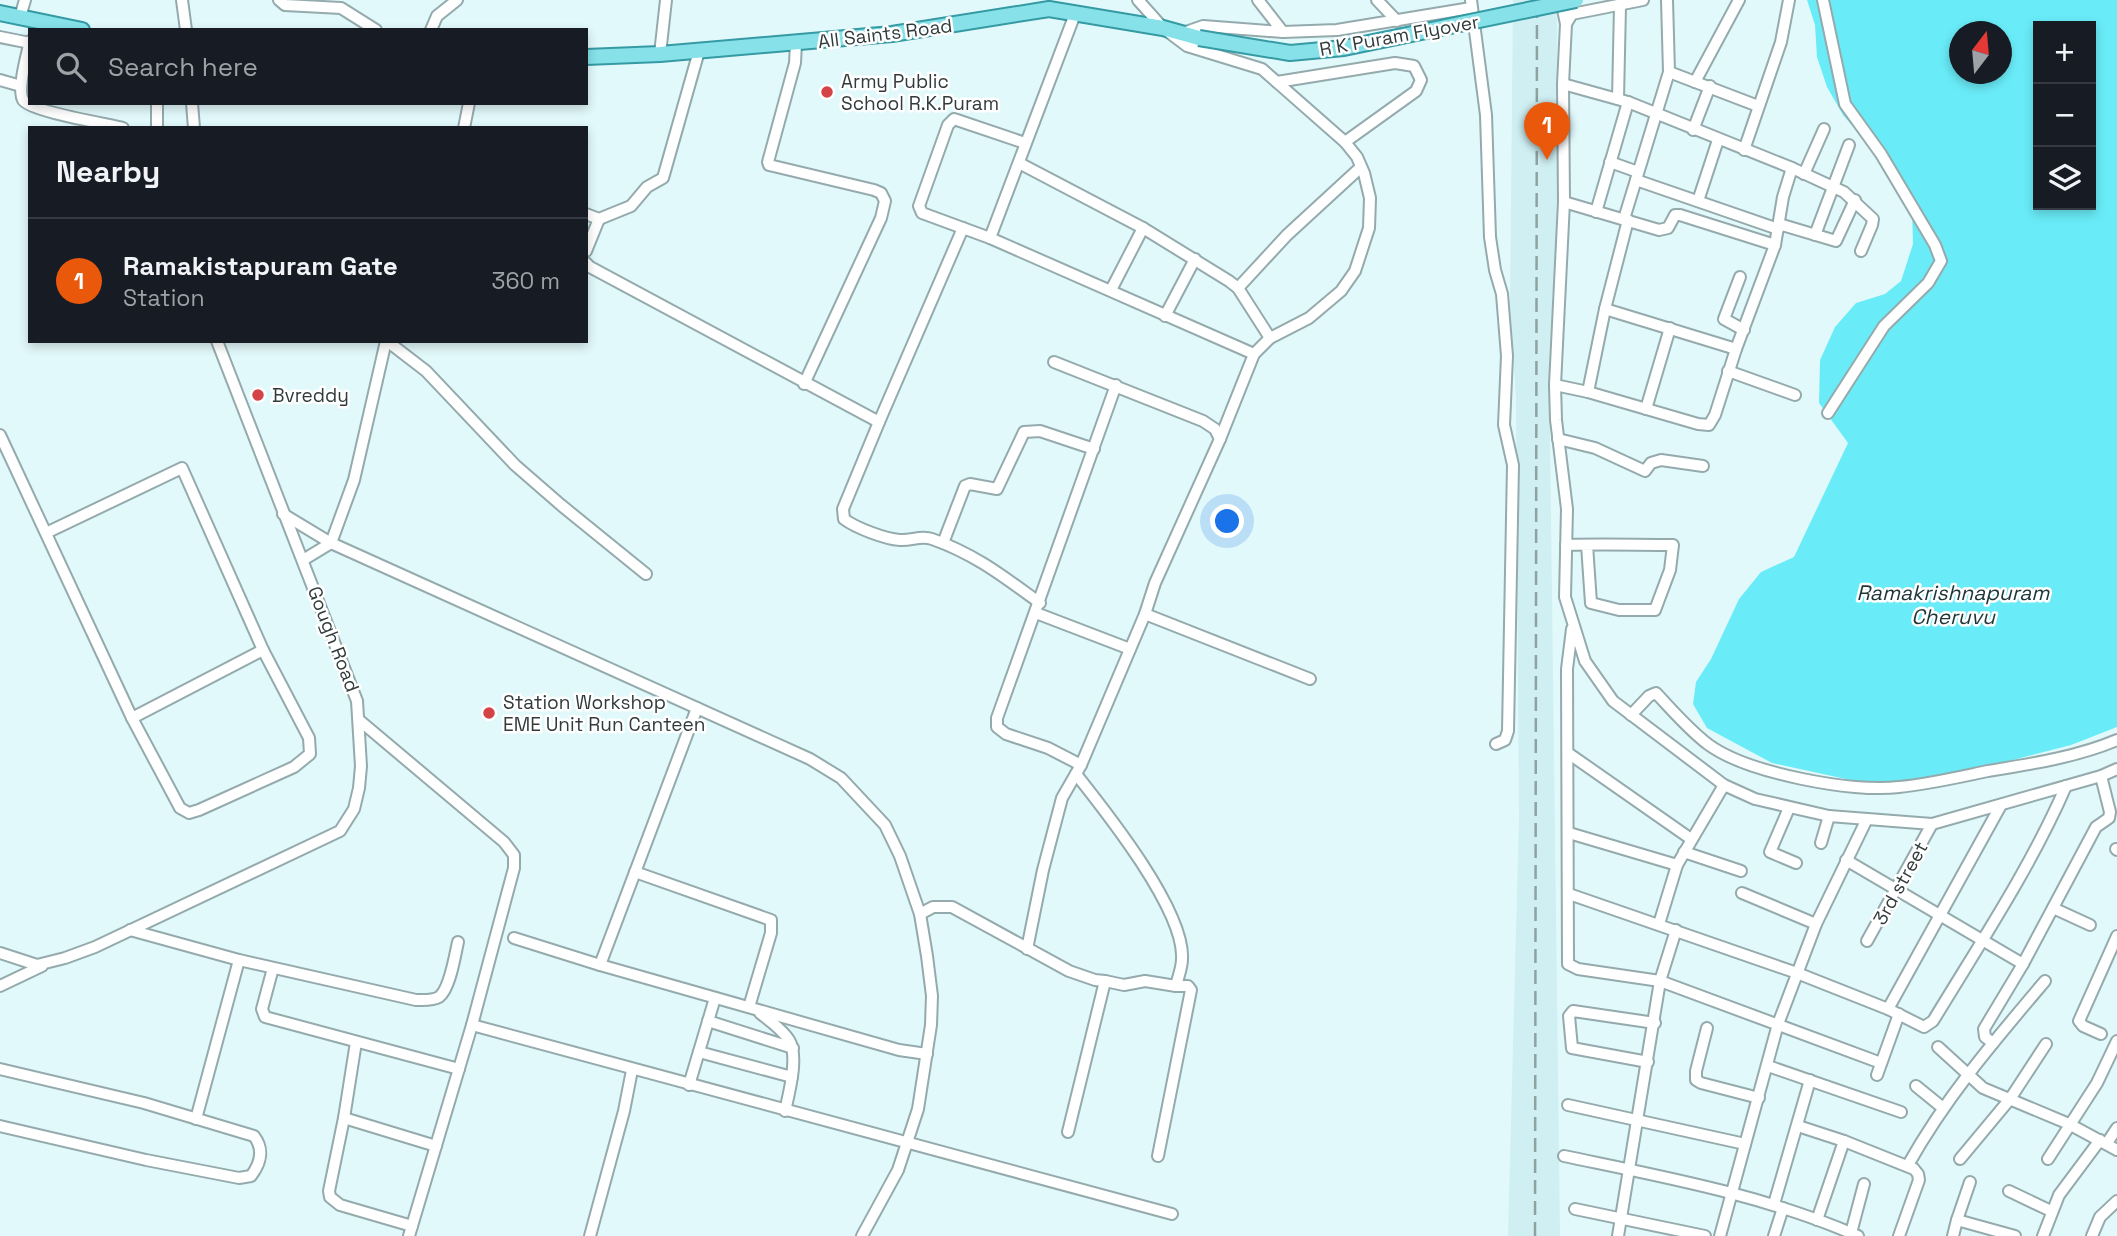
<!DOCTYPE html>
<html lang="en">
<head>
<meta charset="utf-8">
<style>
	body { margin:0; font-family:"Space Grotesk",sans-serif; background:#242831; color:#f1f3f6 }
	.controls { position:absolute; right:21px; top:21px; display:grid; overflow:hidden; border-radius:0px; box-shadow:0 4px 10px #0003 }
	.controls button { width:63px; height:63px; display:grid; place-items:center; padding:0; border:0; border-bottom:2px solid #363941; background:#171b24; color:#f1f3f6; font:35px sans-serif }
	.compass { position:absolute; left:1949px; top:21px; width:63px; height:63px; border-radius:50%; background:#171b24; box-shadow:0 4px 10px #0003; rotate:16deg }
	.you { position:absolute; left:1228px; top:522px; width:24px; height:24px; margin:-18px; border:5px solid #fff; border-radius:50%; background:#1a73e8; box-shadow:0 0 0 10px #1a73e833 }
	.badge { display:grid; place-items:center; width:46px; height:46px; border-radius:50%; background:#ea580c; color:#fff; font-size:23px; font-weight:700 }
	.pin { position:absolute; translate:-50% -58px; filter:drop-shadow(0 2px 4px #0008) }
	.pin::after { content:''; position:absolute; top:37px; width:24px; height:21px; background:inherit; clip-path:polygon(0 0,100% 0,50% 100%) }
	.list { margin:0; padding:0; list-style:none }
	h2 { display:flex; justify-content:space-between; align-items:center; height:91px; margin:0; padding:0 28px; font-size:30px }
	h2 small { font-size:23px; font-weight:400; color:#9ea1a6 }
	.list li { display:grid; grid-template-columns:46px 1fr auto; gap:21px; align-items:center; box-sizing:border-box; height:126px; padding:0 28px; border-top:2px solid #363941 }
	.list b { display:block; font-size:26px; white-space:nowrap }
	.list p { margin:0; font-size:23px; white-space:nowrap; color:#9ea1a6 }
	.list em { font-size:23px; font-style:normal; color:#9ea1a6 }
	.icon { flex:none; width:38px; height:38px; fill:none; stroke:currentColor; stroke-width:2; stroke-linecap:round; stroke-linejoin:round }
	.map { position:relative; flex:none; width:2117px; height:1236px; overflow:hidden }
	.search { position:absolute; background:#171b24; box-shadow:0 4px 10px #0003; left:28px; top:28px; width:560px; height:77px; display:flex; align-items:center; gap:18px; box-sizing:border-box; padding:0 24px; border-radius:0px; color:#9ea1a6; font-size:26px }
	.panel { position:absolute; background:#171b24; box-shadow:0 4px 10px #0003; left:28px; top:126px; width:560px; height:217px; border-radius:0px }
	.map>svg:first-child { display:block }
	.built { fill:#cfeff2 }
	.water { fill:#69ecf8; fill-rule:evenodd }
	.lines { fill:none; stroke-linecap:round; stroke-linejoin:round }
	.minor-casing { stroke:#94aaac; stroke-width:14 }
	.major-casing { stroke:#359aa3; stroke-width:18 }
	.minor { stroke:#fff; stroke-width:10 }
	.major { stroke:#86e1e9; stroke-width:14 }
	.rail { stroke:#90a1a2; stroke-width:2.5; stroke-dasharray:14 7; stroke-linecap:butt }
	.major-bridge-casing { stroke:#359aa3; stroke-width:18; stroke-linecap:butt }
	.major-bridge { stroke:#86e1e9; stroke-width:14 }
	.poi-dot { fill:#d44446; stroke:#fff; stroke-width:2.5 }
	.labels { text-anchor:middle; stroke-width:5; stroke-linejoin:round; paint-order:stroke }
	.street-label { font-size:19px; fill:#323b3c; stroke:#fff }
	.poi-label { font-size:19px; fill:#323b3c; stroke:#fff; text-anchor:start }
	.water-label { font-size:21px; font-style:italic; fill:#1f3639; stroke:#fff }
</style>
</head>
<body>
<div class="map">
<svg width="2117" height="1236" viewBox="0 0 2117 1236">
	<rect width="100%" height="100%" fill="#e2f9fb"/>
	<path class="built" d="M1513,0H1555L1557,22L1559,190L1549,358L1560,1236H1508L1519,818L1516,397L1510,306Z"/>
	<path class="water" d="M1807,0H2117V727L2071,745L1932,781H1855L1772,763L1707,728L1693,704L1696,682L1711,659L1739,599L1761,572L1794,557L1848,443L1819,403L1820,360L1835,327L1856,303L1885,294L1901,281L1913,244L1912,209L1908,188L1896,170L1874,151L1843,115L1827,87L1817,57L1815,25ZM2038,26H2091V205H2038ZM1960,32H2002V74H1960Z"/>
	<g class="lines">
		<defs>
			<g id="minor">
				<path d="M182,0L186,30"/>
				<path d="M279,0L285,5L341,8L376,30"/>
				<path d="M1258,0L1283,32"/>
				<path d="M1377,0L1397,21"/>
				<path d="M1471,0L1486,115L1490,237L1495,270L1502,294L1507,356L1504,425L1513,465L1508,731L1505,740L1496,744"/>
				<path d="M1561,0L1566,24L1563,84L1564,202L1555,385L1556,420L1567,509L1565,597L1585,661L1613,701L1724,785L1755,799L1829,816L1932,824L2101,776L2117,769"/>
				<path d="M1823,0L1845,104L1881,154L1935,245L1941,261L1928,283L1884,326L1828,413"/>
				<path d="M20,17L25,0"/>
				<path d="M1566,24L1572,14L1643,0"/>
				<path d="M431,30L437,16L457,0"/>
				<path d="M1180,34L1203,26L1283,32L1337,30L1471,8"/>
				<path d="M0,37L30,43"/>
				<path d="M30,41C27,54 17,89 23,100C29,111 107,124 123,128"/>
				<path d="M796,43L795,63L768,162L769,165L874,190L881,193L885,201L881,218L804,384"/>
				<path d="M660,54L666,0"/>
				<path d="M1669,72L1758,106"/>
				<path d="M0,80L21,86"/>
				<path d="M1277,82L1395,63L1414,66L1421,80L1416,91L1345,142"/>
				<path d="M1695,82L1739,0"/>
				<path d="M1563,84L1628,102L1792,168L1844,192L1873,219L1872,225L1861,251"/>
				<path d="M1618,99L1620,6"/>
				<path d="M157,103V128"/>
				<path d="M192,103L194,128"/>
				<path d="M464,128L469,103"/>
				<path d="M1693,130L1710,86"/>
				<path d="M1025,143L954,119L948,125L919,206L922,213L990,238L1254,354"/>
				<path d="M1744,150L1781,42L1789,0"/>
				<path d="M1610,162L1638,172"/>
				<path d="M1019,163L1143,228L1229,281L1238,288L1270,338"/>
				<path d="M1804,174L1824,129"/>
				<path d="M1636,180L1778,229"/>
				<path d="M1698,201L1718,140"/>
				<path d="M1564,202L1659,230L1668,228L1675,215H1680L1775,245"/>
				<path d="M1596,212L1628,102"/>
				<path d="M586,214L599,219L631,206L647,187L663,178L699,51"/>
				<path d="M1624,219L1669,72L1667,0"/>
				<path d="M1779,224L1836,241L1855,200"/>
				<path d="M1815,235L1849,145"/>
				<path d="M990,238L1075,14"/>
				<path d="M586,251L599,219"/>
				<path d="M586,263L590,267L879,422L963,228"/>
				<path d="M1740,277L1724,319L1744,330"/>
				<path d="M1238,288L1287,235L1361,167"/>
				<path d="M1111,290L1143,228"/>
				<path d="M1605,309L1736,349"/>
				<path d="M1165,316L1195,259"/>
				<path d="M387,341L426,371L515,465L561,505L646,574"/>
				<path d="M1054,362L1203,421L1215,429L1220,439"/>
				<path d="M1728,371L1795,395"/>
				<path d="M1555,385L1588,392L1698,424L1709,425L1715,415L1736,349L1775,245L1783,197L1792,168"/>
				<path d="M1588,392L1605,309L1628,220"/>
				<path d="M1646,409L1670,328"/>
				<path d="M879,422L843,509L844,519C856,528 885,539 900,540C911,541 921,535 932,539C975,554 1004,577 1040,603"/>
				<path d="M0,435L132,718L180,808L189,813L199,810L294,767L310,754L309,738L263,650L182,468L46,533"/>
				<path d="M1558,439L1595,448L1645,471L1651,463L1661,460L1703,466"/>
				<path d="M283,514L331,543L810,759L841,778L885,825L900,856L920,914L927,956L932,996L931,1025L918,1109L898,1170L862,1236"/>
				<path d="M943,543L965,486L970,484L997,489L1024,432L1040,431L1094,449"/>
				<path d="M1566,545C1602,544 1637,545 1673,545L1670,570L1655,610H1619L1591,603L1587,545"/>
				<path d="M303,560L331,543L354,480L386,341"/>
				<path d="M1036,613L1130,649"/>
				<path d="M1145,614L1310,679"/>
				<path d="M1572,629L1567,669L1568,964L1578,969L1660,981L1881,1063"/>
				<path d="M697,708L600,965L899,1050L927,1054"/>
				<path d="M1631,715L1649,696L1656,693C1673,711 1689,730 1709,745C1748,773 1852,793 1899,787C1929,784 1959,777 1988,771C2031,764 2077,757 2117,740"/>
				<path d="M132,718L263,650"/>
				<path d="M359,720L504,842L514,855V868L472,1025L409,1236"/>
				<path d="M1568,753L1691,839"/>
				<path d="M1081,765L1048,748L1006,734L997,727V718L1116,385"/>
				<path d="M1076,774C1107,813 1185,911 1182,959C1182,968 1178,977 1176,986H1188L1191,990L1158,1156"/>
				<path d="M1789,808L1770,852L1796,863"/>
				<path d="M1569,833L1677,865"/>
				<path d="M1821,843L1829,816"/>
				<path d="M2116,849L2117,850"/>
				<path d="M1684,852L1741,871"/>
				<path d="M1846,860L2023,964"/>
				<path d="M635,872L771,920V933L749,1007"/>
				<path d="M1742,893L1816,924"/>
				<path d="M1569,894L1797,973L1888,1009L1924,1027L1933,1021C1979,945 2031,867 2066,786"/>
				<path d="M2053,908L2090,925"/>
				<path d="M920,914L933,907H952L1069,971L1095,980L1105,981"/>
				<path d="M1659,924L1677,865L1724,785"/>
				<path d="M130,930L239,960L416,1000C423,1000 432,1001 439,997C450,989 455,955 458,942"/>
				<path d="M514,938L600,965"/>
				<path d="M1867,941L1932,824"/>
				<path d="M1027,949L1043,870L1062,798L1081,765L1145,614L1155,583L1220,439L1254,354L1270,338L1309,318L1341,291L1355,271L1369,228L1370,198L1364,173L1357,157L1345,142L1262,69L1187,46L1163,28L1138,0"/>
				<path d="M0,953L37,965L65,958L95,947L340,831L354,809L359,788L361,766L357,701L217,341"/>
				<path d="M273,968L262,1009L265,1017L459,1069"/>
				<path d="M0,986L42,966"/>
				<path d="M1888,1009L2001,805"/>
				<path d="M760,1013C770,1021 782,1029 789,1040C799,1056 789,1093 785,1111"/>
				<path d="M708,1021L793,1048"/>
				<path d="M472,1025L1172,1214"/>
				<path d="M1707,1028L1696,1071V1080L1701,1083L1759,1098"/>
				<path d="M2101,1034L2083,1026L2079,1021L2117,936"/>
				<path d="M356,1042L344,1118L329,1191L330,1197L340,1205L412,1226"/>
				<path d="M1993,1043L1985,1037L1984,1029L2023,964L2096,827L2109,818L2110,812L2101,776"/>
				<path d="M1938,1047L1983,1088L2069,1124L2117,1150"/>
				<path d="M699,1052L792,1077"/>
				<path d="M1648,1062L1572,1048L1569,1016L1573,1011L1655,1023"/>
				<path d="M1768,1066L1901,1112"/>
				<path d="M0,1069L144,1103L254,1136C264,1149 261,1163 251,1176L239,1178L146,1160L0,1126"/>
				<path d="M1877,1075L1899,1014"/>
				<path d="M689,1085L715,998"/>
				<path d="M1916,1086L1943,1108"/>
				<path d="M1568,1105L1745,1144"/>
				<path d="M344,1118L436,1146"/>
				<path d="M196,1119L239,960"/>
				<path d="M1798,1126L1844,1141L1914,1169L1918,1174L1919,1180L1899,1236"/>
				<path d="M1068,1132L1105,981L1124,985L1145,981L1176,986"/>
				<path d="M2107,1143L2117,1128"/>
				<path d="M1564,1156C1664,1177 1764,1195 1858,1236"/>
				<path d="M1960,1159L2010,1099L2046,1044"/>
				<path d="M2048,1159L2097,1083L2117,1041"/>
				<path d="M1908,1165C1946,1097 1995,1040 2045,981"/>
				<path d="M2009,1191L2051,1211"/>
				<path d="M1774,1204L1810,1080"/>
				<path d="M1575,1209L1705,1236"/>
				<path d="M1817,1220L1844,1141"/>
				<path d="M1957,1220L1970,1182"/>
				<path d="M1851,1233L1864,1184"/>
				<path d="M590,1236L624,1111L632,1070"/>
				<path d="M1618,1236L1660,981L1676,930"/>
				<path d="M1720,1236L1778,1024L1816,924L1866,821"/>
				<path d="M1774,1236L1783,1208"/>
				<path d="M1953,1236L1957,1220L2015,1236"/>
				<path d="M2043,1236L2059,1195L2100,1140"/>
				<path d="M2092,1236L2100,1217L2117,1201"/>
			</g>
			<g id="major">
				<path d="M0,13L82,30"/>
				<path d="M586,57L660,54L892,34L1049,9L1163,28L1199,38"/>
			</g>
		</defs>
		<use href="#minor" class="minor-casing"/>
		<use href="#major" class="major-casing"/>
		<use href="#minor" class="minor"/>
		<use href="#major" class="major"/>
		<path class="rail" d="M1535,1236L1537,0"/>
		<defs>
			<path id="major-bridge" d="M1199,38L1290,53L1344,48L1576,0"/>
		</defs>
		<use href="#major-bridge" class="major-bridge-casing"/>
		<use href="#major-bridge" class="major-bridge"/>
	</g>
	<g class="poi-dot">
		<circle cx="827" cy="92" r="7"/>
		<circle cx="258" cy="395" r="7"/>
		<circle cx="489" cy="713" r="7"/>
	</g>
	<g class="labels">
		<g class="street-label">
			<text transform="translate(885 33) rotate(-7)" y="7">All Saints Road</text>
			<text transform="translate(1399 35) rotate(-10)" y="7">R K Puram Flyover</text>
			<text transform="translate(334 639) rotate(69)" y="7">Gough Road</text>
			<text transform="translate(1900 883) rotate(-61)" y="7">3rd street</text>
		</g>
		<g class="poi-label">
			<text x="841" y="88">Army Public<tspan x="841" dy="22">School R.K.Puram</tspan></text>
			<text x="272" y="402">Bvreddy</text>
			<text x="503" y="709">Station Workshop<tspan x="503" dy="22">EME Unit Run Canteen</tspan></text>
		</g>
		<g class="water-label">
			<text x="1953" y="600">Ramakrishnapuram<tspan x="1953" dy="24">Cheruvu</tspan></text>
		</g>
	</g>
</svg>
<div class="controls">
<button>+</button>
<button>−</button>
<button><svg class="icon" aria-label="layers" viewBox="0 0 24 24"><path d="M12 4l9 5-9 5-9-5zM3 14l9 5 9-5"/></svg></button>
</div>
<svg class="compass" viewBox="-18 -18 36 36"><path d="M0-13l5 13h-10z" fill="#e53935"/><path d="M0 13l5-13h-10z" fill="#9ea1a6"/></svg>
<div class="you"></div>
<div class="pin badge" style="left:1547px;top:160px">1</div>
<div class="search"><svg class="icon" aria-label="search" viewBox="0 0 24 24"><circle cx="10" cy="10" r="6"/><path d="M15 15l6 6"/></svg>Search here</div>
<section class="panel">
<h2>Nearby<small></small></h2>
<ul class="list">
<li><span class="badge">1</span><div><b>Ramakistapuram Gate</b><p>Station</p></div><em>360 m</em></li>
</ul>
</section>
</div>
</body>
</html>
